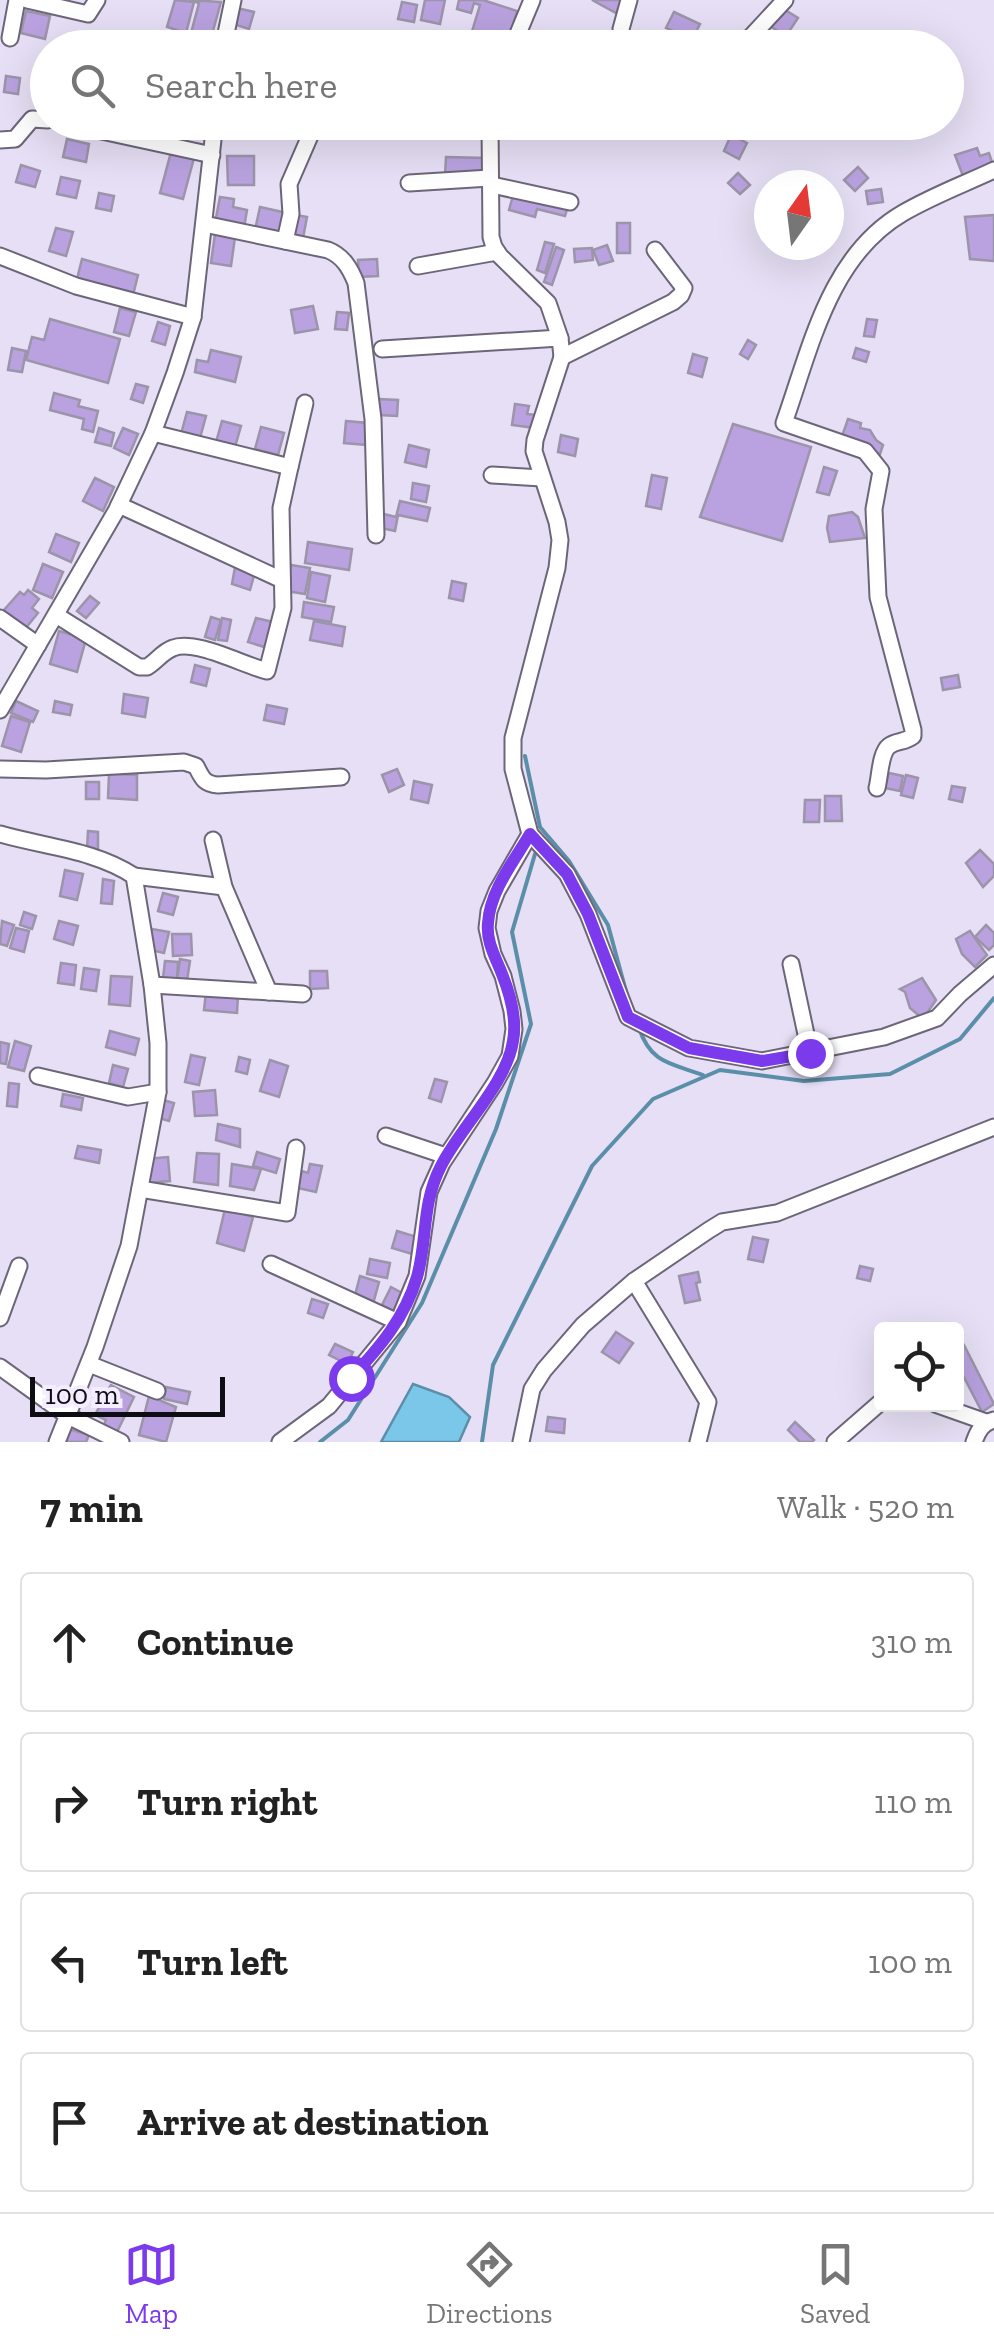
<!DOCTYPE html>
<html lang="en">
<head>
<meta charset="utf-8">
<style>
	body { margin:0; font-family:"Zilla Slab",serif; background:#f2f2f2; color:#222 }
	.controls { position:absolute; right:30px; bottom:30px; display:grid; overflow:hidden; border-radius:10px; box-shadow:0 10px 40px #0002 }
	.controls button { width:90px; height:90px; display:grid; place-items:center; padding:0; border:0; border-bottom:2px solid #e0e0e0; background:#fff; color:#222; font:50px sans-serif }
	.compass { position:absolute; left:754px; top:170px; width:90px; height:90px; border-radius:50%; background:#fff; box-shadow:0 10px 40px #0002; rotate:14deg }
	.scale { position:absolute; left:30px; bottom:25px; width:195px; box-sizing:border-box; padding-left:10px; border:5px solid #0f0d14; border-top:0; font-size:28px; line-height:35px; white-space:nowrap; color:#0f0d14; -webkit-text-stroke:8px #f3edff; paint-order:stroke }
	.stop { position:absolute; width:30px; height:30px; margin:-22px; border:8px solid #7c3aed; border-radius:50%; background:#fff }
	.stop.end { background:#7c3aed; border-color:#fff; box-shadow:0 2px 10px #0008 }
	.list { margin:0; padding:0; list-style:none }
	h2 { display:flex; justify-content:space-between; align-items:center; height:130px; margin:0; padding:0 40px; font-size:42px }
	h2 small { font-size:32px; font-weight:400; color:#767676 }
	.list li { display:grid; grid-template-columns:65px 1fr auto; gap:30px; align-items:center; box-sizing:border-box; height:140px; margin:0 20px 20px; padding:0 20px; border:2px solid #e0e0e0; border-radius:10px }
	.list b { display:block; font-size:38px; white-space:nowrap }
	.list em { font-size:32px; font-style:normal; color:#767676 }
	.icon { flex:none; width:55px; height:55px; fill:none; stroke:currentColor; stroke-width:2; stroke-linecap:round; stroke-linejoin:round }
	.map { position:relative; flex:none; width:994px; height:1442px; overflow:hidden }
	.search { position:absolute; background:#fff; box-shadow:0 10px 40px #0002; left:30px; right:30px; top:30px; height:110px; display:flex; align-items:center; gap:25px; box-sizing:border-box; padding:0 35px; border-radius:55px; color:#767676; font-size:38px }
	.sheet { height:770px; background:#fff }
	nav { display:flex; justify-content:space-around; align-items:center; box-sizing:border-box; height:140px; border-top:2px solid #e0e0e0; background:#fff; font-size:28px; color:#767676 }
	nav a { display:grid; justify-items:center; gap:5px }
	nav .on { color:#7c3aed }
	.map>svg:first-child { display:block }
	.water { fill:#7bc7e9; stroke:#5b8fa9; stroke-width:2.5 }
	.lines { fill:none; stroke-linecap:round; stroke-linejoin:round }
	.stream { stroke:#5b8fa9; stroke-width:4 }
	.building { fill:#b9a2df; stroke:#9c94a9; stroke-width:2.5 }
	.minor-casing { stroke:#6d6679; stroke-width:19 }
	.minor { stroke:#fff; stroke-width:15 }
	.route { stroke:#7c3aed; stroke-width:12 }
</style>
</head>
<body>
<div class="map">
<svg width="994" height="1442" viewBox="0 0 994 1442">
	<rect width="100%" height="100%" fill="#e6dff5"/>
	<path class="water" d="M413,1384L449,1397L470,1417L459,1442H381Z"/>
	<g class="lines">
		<g class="stream">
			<path d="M525,756L540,827L569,861L608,925L627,995"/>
			<path d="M639,1028C651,1064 671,1063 703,1075"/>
			<path d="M320,1442L348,1420L422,1303L496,1129L531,1024L512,932L535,854"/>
			<path d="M482,1442L493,1365L592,1166L653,1099L720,1070L804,1081L890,1074L960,1039L994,998"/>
		</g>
	</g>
	<g class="building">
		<path d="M175,0L194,2L186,33L167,27Z"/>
		<path d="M189,0L221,2L211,38L191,33L199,3Z"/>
		<path d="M425,0H445L440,24L421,20Z"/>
		<path d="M459,0H483L517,11L506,48H467L480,5L474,3L471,13L457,9Z"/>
		<path d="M592,0H623L616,13Z"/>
		<path d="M402,2L417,5L414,22L398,19Z"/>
		<path d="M237,8L254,12L249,29L233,24Z"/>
		<path d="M782,8L798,18L786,36L770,26Z"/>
		<path d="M26,11L50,16L45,39L21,33Z"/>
		<path d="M674,12L700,24L692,40L666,28Z"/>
		<path d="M178,35L209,38L208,48H177Z"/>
		<path d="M6,76L20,78L18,94L4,92Z"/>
		<path d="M332,122H357L353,137L330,130Z"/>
		<path d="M555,122H577L573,138L552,133Z"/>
		<path d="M731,135L747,143L739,159L724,151Z"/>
		<path d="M67,139L89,144L86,162L63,157Z"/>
		<path d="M977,148L980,156L989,153L993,165L963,176L955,155Z"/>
		<path d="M171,152L194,158L183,199L160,193Z"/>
		<path d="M227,156H254V185H228Z"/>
		<path d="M446,157L488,158V176L445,175Z"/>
		<path d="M21,165L40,171L35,187L16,182Z"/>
		<path d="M858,167L868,178L855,191L844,180Z"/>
		<path d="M738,173L750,185L740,194L728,183Z"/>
		<path d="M61,177L80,181L76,198L57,194Z"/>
		<path d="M881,189L883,202L868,204L866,191Z"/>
		<path d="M514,192L568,206L565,216L537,209L535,217L509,210Z"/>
		<path d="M99,193L114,196L111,211L96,208Z"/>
		<path d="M220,197L234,199L233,207L247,210L244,228L215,223Z"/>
		<path d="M260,207L287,213L282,236L255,230Z"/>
		<path d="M296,215L307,217L303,238L292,236Z"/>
		<path d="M994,215V261L970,259L965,217Z"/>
		<rect x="617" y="223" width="13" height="30"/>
		<path d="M56,228L73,232L66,256L49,251Z"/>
		<path d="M215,234L235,237L231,266L211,263Z"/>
		<path d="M545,242L554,244L545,273L537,270Z"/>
		<path d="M607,245L613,261L599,265L593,250Z"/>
		<path d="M556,247L564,250L552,285L544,282Z"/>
		<path d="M592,248L593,260L575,262L574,249Z"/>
		<path d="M82,259L138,275L133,295L77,279Z"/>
		<path d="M377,259L378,276L359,277L358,260Z"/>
		<path d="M313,306L318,329L295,333L291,310Z"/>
		<path d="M120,308L136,312L129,336L114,332Z"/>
		<path d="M337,312L349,313L347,330L335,329Z"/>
		<path d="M50,319L120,339L108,383L26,360L32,337L44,340Z"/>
		<path d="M867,319L877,320L874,337L864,336Z"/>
		<path d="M158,322L170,326L165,345L152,341Z"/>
		<path d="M748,340L756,345L748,359L740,354Z"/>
		<path d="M12,348L26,351L22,372L8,370Z"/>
		<path d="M856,348L869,352L866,362L853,358Z"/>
		<path d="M211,350L241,357L235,382L195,372L197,360L208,362Z"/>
		<path d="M693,354L707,358L702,377L688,373Z"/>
		<path d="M136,384L148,387L143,403L131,399Z"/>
		<path d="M54,393L80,400L78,406L98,411L93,432L82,429L84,419L50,410Z"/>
		<path d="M379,399L398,400L397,416L379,415Z"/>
		<path d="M515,404L529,406L527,414L537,415L535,428L512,425Z"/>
		<path d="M187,412L206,416L200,438L181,434Z"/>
		<path d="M848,419L861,423L860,428L870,430L876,440L883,445L880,454L841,439Z"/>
		<path d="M222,421L241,426L235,447L216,442Z"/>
		<path d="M346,421L368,423L366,445L344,443Z"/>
		<path d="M733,424L811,447L782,541L700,517Z"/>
		<path d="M261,427L284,433L278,455L255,449Z"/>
		<path d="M99,428L114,433L111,446L95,442Z"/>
		<path d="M123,428L138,434L129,455L114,448Z"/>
		<path d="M561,435L578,439L575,456L558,452Z"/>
		<path d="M409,445L429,450L426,467L405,462Z"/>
		<path d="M824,467L837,471L829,495L817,492Z"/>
		<path d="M652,475L667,478L661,509L646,506Z"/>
		<path d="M95,478L114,487L103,511L83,501Z"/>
		<path d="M413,483L429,486L426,502L411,499Z"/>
		<path d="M400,501L430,508L427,521L398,515L395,531L381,528L384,514L396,517Z"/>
		<path d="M852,512L858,517L865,538L830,542L827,528L829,516Z"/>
		<path d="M56,534L79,543L71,562L49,552Z"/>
		<path d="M308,542L352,549L349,570L305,563Z"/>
		<path d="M43,564L63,572L52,598L33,590Z"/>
		<path d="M291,565L310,568L305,594L286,591Z"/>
		<path d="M235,567L255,572L250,590L232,584Z"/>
		<path d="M311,572L330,576L325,602L307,598Z"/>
		<path d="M452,581L466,584L463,601L449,598Z"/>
		<path d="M28,590L39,599L32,608L38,613L25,629L3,611L20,592L24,595Z"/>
		<path d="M90,596L99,603L86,618L77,611Z"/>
		<path d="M304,602L334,607L331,622L302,617Z"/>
		<path d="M211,617L221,620L215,640L205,637Z"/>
		<path d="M222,618L231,620L227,641L218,640Z"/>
		<path d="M256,618L273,622L267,648L248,642Z"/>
		<path d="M314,621L345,627L342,646L310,640Z"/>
		<path d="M59,631L86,639L77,672L50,664Z"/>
		<path d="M195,665L210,669L206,686L191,682Z"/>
		<path d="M958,675L960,687L943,690L941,678Z"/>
		<path d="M124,694L148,698L145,717L122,713Z"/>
		<path d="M16,701L38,711L33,722L11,713Z"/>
		<path d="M55,701L72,705L70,715L53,712Z"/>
		<path d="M267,705L287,709L284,724L264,720Z"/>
		<path d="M11,716L30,722L21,752L2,746Z"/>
		<path d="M397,769L404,785L389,792L382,775Z"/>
		<path d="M889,773L903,776L900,791L885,788Z"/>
		<path d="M109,774L137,775V800L108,798Z"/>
		<path d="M906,775L918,778L913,798L901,795Z"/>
		<path d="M414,781L432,785L428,803L411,799Z"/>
		<rect x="86" y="782" width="13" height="17"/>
		<path d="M952,786L965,788L962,802L949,799Z"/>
		<path d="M825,796H841L842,821H825Z"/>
		<path d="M805,800H820L819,822H804Z"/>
		<path d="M88,831L98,832V849H87Z"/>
		<path d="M980,850L994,864V876L983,887L966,863Z"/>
		<path d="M65,870L83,874L77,900L60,896Z"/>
		<path d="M103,879L114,881L112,904L101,903Z"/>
		<path d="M163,893L178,897L173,915L158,911Z"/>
		<path d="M24,912L36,916L32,929L20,925Z"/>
		<path d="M2,921L14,925L7,946L0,944Z"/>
		<path d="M59,921L78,926L73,945L54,939Z"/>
		<path d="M986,925L994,933V945L989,950L975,937Z"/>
		<path d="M16,928L29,931L24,952L10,948Z"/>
		<path d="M152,929L169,932L164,953L147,949Z"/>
		<path d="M970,931L987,955L975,967L962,954L956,939Z"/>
		<path d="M172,934H191L192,955L173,956Z"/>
		<path d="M180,959L190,961L187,981L177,980Z"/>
		<path d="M165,961L178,962L177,979L163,978Z"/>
		<path d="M61,963L76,965L74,985L58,983Z"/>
		<path d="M84,968L99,970L96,991L81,989Z"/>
		<path d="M310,971H327L328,988L310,989Z"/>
		<path d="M111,976L132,977L130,1006L109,1004Z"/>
		<path d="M922,978L936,1000L923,1019L910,1008L905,992L900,989Z"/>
		<path d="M206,992L238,995L237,1013L204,1010Z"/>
		<path d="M110,1031L139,1039L135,1055L106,1047Z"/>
		<path d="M15,1041L31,1046L24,1071L8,1067Z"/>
		<path d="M0,1042L9,1044L6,1064L0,1063Z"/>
		<path d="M191,1055L205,1058L199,1085L185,1082Z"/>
		<path d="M239,1057L250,1060L247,1074L236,1071Z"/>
		<path d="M270,1060L288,1066L279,1097L260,1091Z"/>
		<path d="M113,1065L128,1069L123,1087L109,1083Z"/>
		<path d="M435,1079L447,1082L441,1102L429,1098Z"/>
		<path d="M9,1083L19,1084L17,1107L7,1106Z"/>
		<path d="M215,1090L217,1115L195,1116L193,1092Z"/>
		<path d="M63,1094L83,1098L81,1110L61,1106Z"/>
		<path d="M160,1099L174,1103L169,1121L155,1117Z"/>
		<path d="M218,1124L240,1129V1147L216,1140Z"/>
		<path d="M78,1146L101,1150L99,1163L75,1158Z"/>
		<path d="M257,1152L280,1159L276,1173L253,1166Z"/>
		<path d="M197,1153L219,1154L218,1185L194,1182Z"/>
		<path d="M168,1157L170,1181L148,1183L146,1159Z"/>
		<path d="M232,1164L261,1169L254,1190L230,1186Z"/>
		<path d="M310,1164L322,1166L316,1192L298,1188L302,1171L308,1173Z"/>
		<path d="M225,1209L253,1217L244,1251L217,1243Z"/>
		<path d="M397,1231L417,1237L412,1254L392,1248Z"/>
		<path d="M753,1237L768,1240L763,1262L748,1259Z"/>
		<path d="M370,1259L390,1263L387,1278L367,1274Z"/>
		<path d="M860,1266L873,1269L870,1281L857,1278Z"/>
		<path d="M698,1272L700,1282L696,1283L700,1300L685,1303L679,1276Z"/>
		<path d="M360,1276L379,1282L373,1304L354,1299Z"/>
		<path d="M391,1287L404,1294L392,1317L379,1311Z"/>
		<path d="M312,1299L328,1304L323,1318L308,1313Z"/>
		<path d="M616,1332L633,1343L619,1363L602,1352Z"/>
		<path d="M335,1344L353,1352L347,1364L329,1355Z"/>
		<path d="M964,1345L994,1404L982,1412L956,1362V1349Z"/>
		<path d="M111,1385L134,1397L116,1434L103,1427L106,1420L95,1415Z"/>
		<path d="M166,1387L190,1392L187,1404L164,1399Z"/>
		<path d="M149,1396L176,1407L166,1442L139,1435Z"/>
		<path d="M548,1417L565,1419L564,1433L546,1431Z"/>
		<path d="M795,1422L814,1440L812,1442H800L788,1430Z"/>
		<path d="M69,1429L89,1435L86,1442H65Z"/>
	</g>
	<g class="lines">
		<defs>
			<g id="minor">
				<path d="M27,0L88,14L97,0"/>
				<path d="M621,29L629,0"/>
				<path d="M10,38L17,0"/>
				<path d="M746,42L785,0"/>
				<path d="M123,46L131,48"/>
				<path d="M223,48L233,0"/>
				<path d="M512,48L532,0"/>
				<path d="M60,122L212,155"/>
				<path d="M490,122L491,237L494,247L500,256L548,303L560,338L562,357L535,440L534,451L557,522L560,540L557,568L513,738V769L530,834L567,874L588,914L628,1017L689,1048L762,1061L884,1037L937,1018L960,994L994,965"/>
				<path d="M0,140L15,139L32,119L48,120"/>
				<path d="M409,183L490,178"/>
				<path d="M492,185L570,202"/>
				<path d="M204,224L328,250C343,256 350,268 356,283L373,419L376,535"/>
				<path d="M285,241L291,214L289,184L316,122"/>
				<path d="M0,256L76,286L193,317"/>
				<path d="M418,266L497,252"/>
				<path d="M382,349L560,338"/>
				<path d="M562,357L673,302L681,295L684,288L655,250"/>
				<path d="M290,467L305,403"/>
				<path d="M492,475L542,478"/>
				<path d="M119,505L282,580"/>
				<path d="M56,615L139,667H147C157,661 162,652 173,648C195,639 243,665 267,671L283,608L281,508L290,467L153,433"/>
				<path d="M0,618L38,645"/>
				<path d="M0,710L116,511L153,433L175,373L193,317L215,122"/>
				<path d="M0,769L46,770L184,762L196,766C202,778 204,784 218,785L341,777"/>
				<path d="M877,788C880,777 880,753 889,746C897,740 904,743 913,736V730L878,597L874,509L881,471L865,451L784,423C811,347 829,256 903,213C932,196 964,184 994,170"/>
				<path d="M0,834C45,847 95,850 134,876L152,985L158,1043V1092L129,1246L95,1347L57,1442"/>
				<path d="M213,840L224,887L269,992"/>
				<path d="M134,876L224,887"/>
				<path d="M791,964L810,1053"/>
				<path d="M152,985L303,994"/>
				<path d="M38,1076L128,1097L158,1092"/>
				<path d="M386,1136L446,1156"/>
				<path d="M140,1189L287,1213L296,1148"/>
				<path d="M271,1264L398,1322"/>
				<path d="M634,1281L708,1402L698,1442"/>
				<path d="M0,1318L19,1266"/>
				<path d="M89,1364L157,1391"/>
				<path d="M0,1367L68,1416L121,1442"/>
				<path d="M935,1404L986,1422"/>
				<path d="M280,1442L329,1406L398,1322L417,1276L429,1192L442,1163L495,1083L510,1056L514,1029L512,1011L503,976L493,954L487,928L489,911L497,891L530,834"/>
				<path d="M521,1442L532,1389L544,1370L583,1325L634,1281L709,1230L722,1222L777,1213L994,1127"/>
				<path d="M835,1442L882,1401"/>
				<path d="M974,1442C978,1431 982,1423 994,1420"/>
			</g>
		</defs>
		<use href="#minor" class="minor-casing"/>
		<use href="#minor" class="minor"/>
	</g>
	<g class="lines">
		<path class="route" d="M351,1378C379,1348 405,1318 417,1277C428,1238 421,1205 441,1166C460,1128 507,1083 513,1041C517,1020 510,994 502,974C496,958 486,942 488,923C490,891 514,861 530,834L567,874L588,914L628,1017L689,1048L762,1061L810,1053"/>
	</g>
</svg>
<div class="controls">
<button><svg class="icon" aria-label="locate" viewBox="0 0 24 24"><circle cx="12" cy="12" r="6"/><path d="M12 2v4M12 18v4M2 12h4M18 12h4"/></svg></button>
</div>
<svg class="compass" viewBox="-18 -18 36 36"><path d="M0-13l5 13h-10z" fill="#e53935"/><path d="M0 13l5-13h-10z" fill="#767676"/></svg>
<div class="scale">100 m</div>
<div class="stop" style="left:351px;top:1378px"></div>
<div class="stop end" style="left:810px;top:1053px"></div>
<div class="search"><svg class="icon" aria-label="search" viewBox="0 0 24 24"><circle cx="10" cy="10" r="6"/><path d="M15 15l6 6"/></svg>Search here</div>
</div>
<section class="sheet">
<h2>7 min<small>Walk · 520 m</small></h2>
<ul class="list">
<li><svg class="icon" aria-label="ahead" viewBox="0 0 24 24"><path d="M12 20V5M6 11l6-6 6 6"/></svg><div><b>Continue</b></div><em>310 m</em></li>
<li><svg class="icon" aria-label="right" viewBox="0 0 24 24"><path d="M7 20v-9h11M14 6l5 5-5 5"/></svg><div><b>Turn right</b></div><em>110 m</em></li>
<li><svg class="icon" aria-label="left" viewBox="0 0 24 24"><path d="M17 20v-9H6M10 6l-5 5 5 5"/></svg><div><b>Turn left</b></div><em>100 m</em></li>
<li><svg class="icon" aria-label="arrive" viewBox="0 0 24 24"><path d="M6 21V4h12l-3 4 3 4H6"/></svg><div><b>Arrive at destination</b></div></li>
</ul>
</section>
<nav>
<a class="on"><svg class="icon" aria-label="map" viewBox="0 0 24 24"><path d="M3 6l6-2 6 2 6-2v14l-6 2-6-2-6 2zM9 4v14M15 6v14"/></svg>Map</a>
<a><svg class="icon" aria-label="directions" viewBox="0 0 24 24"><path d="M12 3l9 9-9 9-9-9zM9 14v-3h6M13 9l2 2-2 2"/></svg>Directions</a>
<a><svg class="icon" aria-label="saved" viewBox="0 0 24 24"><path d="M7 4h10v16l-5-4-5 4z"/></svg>Saved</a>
</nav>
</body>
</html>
